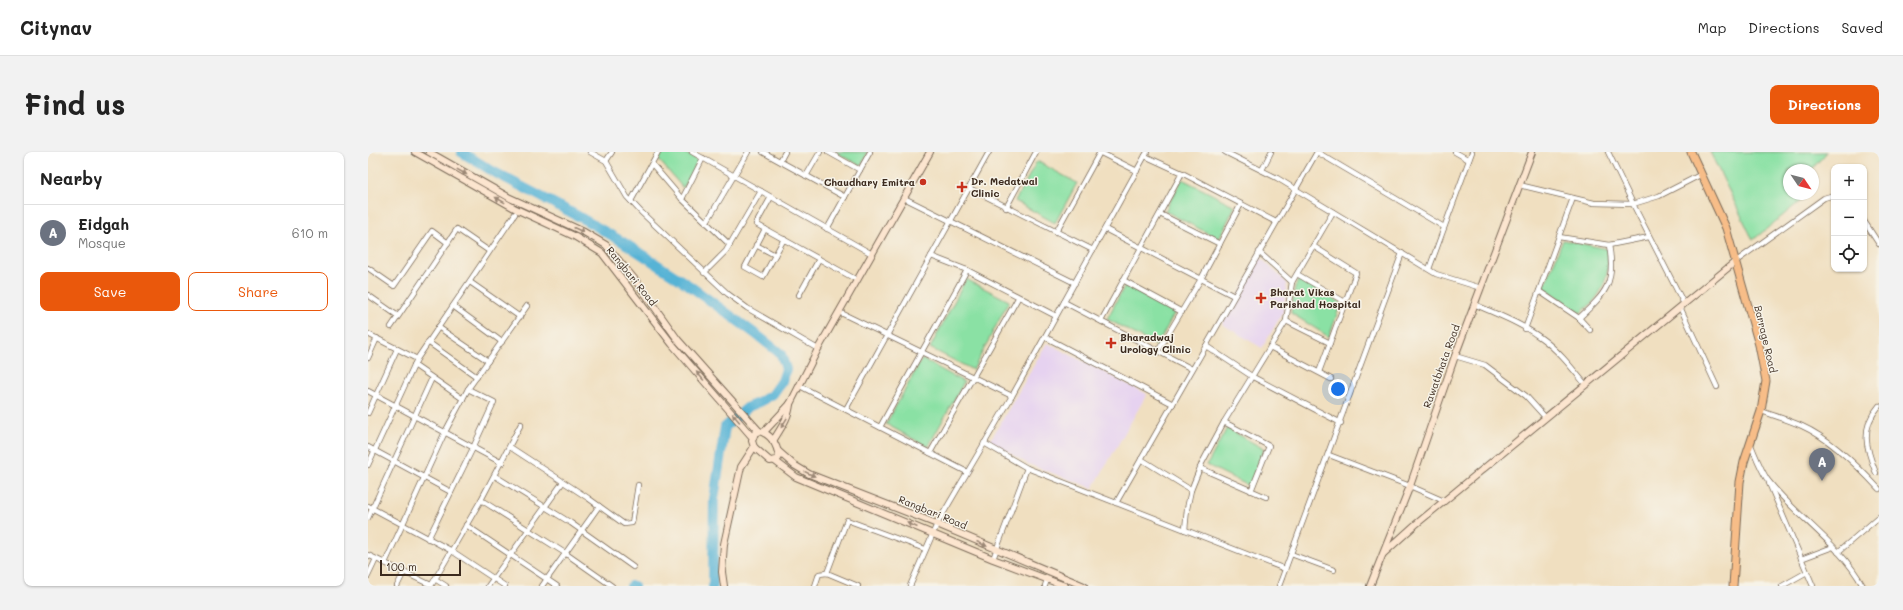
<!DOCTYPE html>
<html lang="en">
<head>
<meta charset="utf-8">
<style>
	body { margin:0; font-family:Mali,sans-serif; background:#f2f2f2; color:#222 }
	.controls { position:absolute; right:12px; top:12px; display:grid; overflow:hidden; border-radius:8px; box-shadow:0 1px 3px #0004 }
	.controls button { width:36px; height:36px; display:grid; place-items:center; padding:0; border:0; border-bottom:1px solid #e0e0e0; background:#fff; color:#222; font:20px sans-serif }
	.compass { position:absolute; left:1415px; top:12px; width:36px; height:36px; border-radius:50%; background:#fff; box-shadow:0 1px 3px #0004; rotate:125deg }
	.scale { position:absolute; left:12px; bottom:10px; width:81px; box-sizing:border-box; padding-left:4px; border:2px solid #3b2a1e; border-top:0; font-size:11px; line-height:14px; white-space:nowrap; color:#3b2a1e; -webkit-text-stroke:3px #f7f3e8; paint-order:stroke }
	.you { position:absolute; left:970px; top:237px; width:14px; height:14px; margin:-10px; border:3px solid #fff; border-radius:50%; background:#1a73e8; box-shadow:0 0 0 6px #1a73e833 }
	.badge { display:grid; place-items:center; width:26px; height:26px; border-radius:50%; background:#ea580c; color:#fff; font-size:13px; font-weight:700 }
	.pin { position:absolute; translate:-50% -33px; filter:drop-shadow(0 1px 2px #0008) }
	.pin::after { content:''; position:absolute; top:21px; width:14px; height:12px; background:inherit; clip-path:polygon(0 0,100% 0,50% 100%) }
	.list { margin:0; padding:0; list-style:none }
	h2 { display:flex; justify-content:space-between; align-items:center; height:52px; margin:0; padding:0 16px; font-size:17px }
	h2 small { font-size:13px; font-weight:400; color:#767676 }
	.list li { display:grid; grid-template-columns:26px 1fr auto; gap:12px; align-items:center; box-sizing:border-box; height:56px; padding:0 16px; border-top:1px solid #e0e0e0 }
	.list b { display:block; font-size:15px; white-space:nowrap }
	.list p { margin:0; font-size:13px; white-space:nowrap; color:#767676 }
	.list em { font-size:13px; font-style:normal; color:#767676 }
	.actions { display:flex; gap:8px; padding:12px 16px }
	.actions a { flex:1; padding:9px 0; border:1px solid #ea580c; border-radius:8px; text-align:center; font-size:14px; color:#ea580c }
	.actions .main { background:#ea580c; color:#fff }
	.icon { flex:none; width:22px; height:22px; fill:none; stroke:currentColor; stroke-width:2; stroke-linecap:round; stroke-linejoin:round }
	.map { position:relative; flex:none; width:1511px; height:434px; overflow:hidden; border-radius:8px }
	header { display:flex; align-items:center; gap:24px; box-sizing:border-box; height:56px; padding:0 20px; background:#fff; border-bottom:1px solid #e0e0e0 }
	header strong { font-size:19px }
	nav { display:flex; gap:22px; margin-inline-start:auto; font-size:14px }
	.intro { display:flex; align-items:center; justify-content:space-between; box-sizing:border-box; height:96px; padding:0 24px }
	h1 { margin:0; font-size:28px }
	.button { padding:10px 18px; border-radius:8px; background:#ea580c; color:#fff; font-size:14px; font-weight:700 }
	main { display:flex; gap:24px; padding:0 24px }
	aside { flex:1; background:#fff; border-radius:8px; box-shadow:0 1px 3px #0004 }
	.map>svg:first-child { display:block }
	.built { fill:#e6d2f0 }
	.green { fill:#8ae1a4; stroke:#628661 }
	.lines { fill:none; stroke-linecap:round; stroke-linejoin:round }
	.river { stroke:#57b3d5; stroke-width:10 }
	.street-casing { stroke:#7a6957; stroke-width:6 }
	.secondary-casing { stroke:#7a6957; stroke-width:8 }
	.primary-casing { stroke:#7a6957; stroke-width:9 }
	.street { stroke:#fff; stroke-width:4.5 }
	.secondary { stroke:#fce5cf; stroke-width:6 }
	.primary { stroke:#f7bd88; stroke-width:7 }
	.oneway { fill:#9c8876 }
	.poi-dot { fill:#c8321e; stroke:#f7f3e8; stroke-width:1.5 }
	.labels { text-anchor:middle; stroke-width:3; stroke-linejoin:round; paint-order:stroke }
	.poi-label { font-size:10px; font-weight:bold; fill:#3b2a1e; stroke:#f7f3e8; text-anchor:start }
	.street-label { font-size:10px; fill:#3b2a1e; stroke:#f7f3e8 }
</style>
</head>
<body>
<header>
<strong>Citynav</strong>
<nav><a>Map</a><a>Directions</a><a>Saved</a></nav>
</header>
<div class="intro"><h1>Find us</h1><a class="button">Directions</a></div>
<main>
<aside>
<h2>Nearby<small></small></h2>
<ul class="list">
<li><span class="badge" style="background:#6b7280">A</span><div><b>Eidgah</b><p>Mosque</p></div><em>610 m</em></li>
</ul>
<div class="actions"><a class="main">Save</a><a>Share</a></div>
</aside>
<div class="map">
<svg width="1511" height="434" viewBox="0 0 1511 434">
	<rect width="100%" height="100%" fill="#f7f3e8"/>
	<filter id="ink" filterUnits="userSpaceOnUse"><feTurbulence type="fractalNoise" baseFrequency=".025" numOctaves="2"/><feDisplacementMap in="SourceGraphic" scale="8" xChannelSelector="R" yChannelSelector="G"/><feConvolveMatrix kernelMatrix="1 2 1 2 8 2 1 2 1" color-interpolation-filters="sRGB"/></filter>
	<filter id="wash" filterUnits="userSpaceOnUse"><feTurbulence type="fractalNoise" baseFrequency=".012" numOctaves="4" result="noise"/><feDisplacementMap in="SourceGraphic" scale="16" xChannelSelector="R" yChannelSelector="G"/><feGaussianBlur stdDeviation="0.9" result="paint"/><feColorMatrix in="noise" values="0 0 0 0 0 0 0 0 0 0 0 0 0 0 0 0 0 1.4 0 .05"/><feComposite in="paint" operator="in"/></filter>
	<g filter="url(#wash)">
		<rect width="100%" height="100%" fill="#f0dfc0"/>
		<g class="built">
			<path d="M892,105L919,131L915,160L894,196L854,172Z"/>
			<path d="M679,191L779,242L725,336L660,312L622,289Z"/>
		</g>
		<g class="green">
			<path d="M295,0H315L330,8L315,36L291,8Z"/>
			<path d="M467,0H500L493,14Z"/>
			<path d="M1342,0H1459L1443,18H1421V42H1441L1385,88Z"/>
			<path d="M669,9L709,31L687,71L647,49Z"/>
			<path d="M814,27L867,54L851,87L797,59Z"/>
			<path d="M1195,88L1240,97C1242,124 1235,145 1212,161L1176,135Z"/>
			<path d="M598,127L641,149L605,218L562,196Z"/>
			<path d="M931,127L973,151L961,185L923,161L927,135Z"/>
			<path d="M757,133L807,160L789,194L739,167Z"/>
			<path d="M554,207L596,230L560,295L518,272Z"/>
			<path d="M859,276L896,297L881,334L839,313Z"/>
		</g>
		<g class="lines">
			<g class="river">
				<path d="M93,0L126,20L210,64L255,90L322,134L389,183L413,202L418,217L414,229L405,242L392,250L380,255L357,275L346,347L345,434"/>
				<path d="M263,434H266"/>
			</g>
		</g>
	</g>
	<g filter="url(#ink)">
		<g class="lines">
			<defs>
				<g id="street">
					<path d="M222,0L238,9L259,45L273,60L360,142L379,156L450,197"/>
					<path d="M324,0L504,102"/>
					<path d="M395,0L477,45"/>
					<path d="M460,0L492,18"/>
					<path d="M731,0L769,19"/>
					<path d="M857,0L909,26L1068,122L1113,136"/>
					<path d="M949,0L1076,75"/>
					<path d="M1087,0L1101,8"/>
					<path d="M1240,0L1267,56L1316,152"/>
					<path d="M777,4L814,21L908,70"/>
					<path d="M238,9L244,0"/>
					<path d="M412,9L417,0"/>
					<path d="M284,12L314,47L362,93"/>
					<path d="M894,18L903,0"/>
					<path d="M438,24L452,0"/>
					<path d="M1151,33L1226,51L1265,52L1291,44L1334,22"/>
					<path d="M601,36L725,98"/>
					<path d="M403,45L388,72L489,128"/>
					<path d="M536,46L707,131"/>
					<path d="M314,47L335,6"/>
					<path d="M263,49L290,0"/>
					<path d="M638,56L668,0"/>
					<path d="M792,62L852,92"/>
					<path d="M1496,69L1511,92"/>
					<path d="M338,71L380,0"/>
					<path d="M397,77L377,115L395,125L416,87"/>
					<path d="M459,77L502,0"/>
					<path d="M737,77L866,144"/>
					<path d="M688,80L732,0"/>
					<path d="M1191,85L1241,93L1281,85"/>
					<path d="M388,93L407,103"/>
					<path d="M945,94L988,121L951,220"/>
					<path d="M891,100L924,130"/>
					<path d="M563,104L599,118L688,164"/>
					<path d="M1367,110L1456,46L1466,43"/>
					<path d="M0,116L26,134L64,79L80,91"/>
					<path d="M1061,117L1104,0"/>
					<path d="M336,121L358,99L393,39"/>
					<path d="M929,122L977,150"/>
					<path d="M755,128L814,160"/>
					<path d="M102,130L152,165"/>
					<path d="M1171,139L1211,166L1222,178"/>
					<path d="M0,143L30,164"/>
					<path d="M431,143L451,107"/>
					<path d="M696,150L824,217"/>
					<path d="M1106,152C1128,162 1153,171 1173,186C1190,198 1204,216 1217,232"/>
					<path d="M85,154L134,190"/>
					<path d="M1312,155L1349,235"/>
					<path d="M471,160L644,244"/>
					<path d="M1211,166C1238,141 1248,131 1241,93"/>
					<path d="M733,169L814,21"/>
					<path d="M918,169L962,191"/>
					<path d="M23,175L89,77L121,99"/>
					<path d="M70,175L120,209"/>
					<path d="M1157,177L1205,46"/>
					<path d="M0,182L49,207"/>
					<path d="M677,185L805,252"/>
					<path d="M60,190L109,225"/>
					<path d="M838,194L885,225L973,271"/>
					<path d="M902,195L963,227"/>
					<path d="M790,199L833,127L873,52"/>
					<path d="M1087,204L1117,213L1158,244L1177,265"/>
					<path d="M0,206L9,186"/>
					<path d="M46,213L95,247"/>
					<path d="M432,234L599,320"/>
					<path d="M0,239L134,311"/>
					<path d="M478,257L621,0"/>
					<path d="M1393,259C1407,264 1421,268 1434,274C1463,287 1490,314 1511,337"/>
					<path d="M0,261L29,197"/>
					<path d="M856,270L901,294L883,339"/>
					<path d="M512,275L599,118"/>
					<path d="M616,291L659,316L917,417"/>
					<path d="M1382,291C1387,302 1392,316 1399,327C1428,365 1472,391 1495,434"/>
					<path d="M0,295L83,340"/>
					<path d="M142,295L220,346L256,372L264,371L270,333"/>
					<path d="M562,301L650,146"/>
					<path d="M961,303L1042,334L1076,349"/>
					<path d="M773,307L823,338"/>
					<path d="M0,313L49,207L147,62"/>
					<path d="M832,316L898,345"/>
					<path d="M1508,321C1498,296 1492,276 1511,254"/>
					<path d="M127,324L203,371L265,415"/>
					<path d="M1401,331L1445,434"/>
					<path d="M113,348L197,401L244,434"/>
					<path d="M748,351L949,0"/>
					<path d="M0,354L84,399L137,434"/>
					<path d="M0,366L64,226"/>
					<path d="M98,373L189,434"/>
					<path d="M817,378L819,357L823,338L834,311L856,270L918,169L924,130L965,60"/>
					<path d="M60,387L105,296L126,250L100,237"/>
					<path d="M1470,400L1511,365"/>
					<path d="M923,402L966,418"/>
					<path d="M0,403L63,433"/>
					<path d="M625,407L659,316"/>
					<path d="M1433,407L1465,395"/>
					<path d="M17,411L77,280L100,237L159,154"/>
					<path d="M459,421L479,368L557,397"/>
					<path d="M0,424L8,407"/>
					<path d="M67,427L78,434"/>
					<path d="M29,434L36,420"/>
					<path d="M63,434L113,348L153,272"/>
					<path d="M120,434L195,330"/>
					<path d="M174,434L231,354"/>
					<path d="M447,434L451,422L459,421L490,434"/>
					<path d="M542,434L569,372L644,244L779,0"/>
					<path d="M677,434L679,427"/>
					<path d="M911,434L1034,101"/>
					<path d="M1414,434L1439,420"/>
				</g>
				<g id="secondary">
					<path d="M47,0L148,57L206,84L234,101L304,192L385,286"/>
					<path d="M61,0L142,46L216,80L238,93L268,129L310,188L391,279"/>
					<path d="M391,279C403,282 409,293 411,305L409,308L402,309L386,295L384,289L387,281Z"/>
					<path d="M396,280L422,252L450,197L562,0"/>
					<path d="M405,289C412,277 421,266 422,252"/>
					<path d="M410,299L426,313L441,322L569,372L716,434"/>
					<path d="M407,309L428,325L625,407L697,434"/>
					<path d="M1016,401L1047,373L1367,110"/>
					<path d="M356,434L354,420L356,392L373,315L386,295"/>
					<path d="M1002,434L1042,334L1087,204L1164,0"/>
				</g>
				<path id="primary" d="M1323,0L1358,76L1391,193L1398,229L1393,259L1376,310L1372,330L1365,434"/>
			</defs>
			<use href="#street" class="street-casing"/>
			<use href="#secondary" class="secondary-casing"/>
			<use href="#primary" class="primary-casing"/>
			<use href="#street" class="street"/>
			<use href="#secondary" class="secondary"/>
			<use href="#primary" class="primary"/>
		</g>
		<defs><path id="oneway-solid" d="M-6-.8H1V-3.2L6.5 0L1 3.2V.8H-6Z"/></defs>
		<g class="oneway">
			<use href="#oneway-solid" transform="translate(94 20) rotate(29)"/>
			<use href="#oneway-solid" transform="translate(132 48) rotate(-151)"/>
			<use href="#oneway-solid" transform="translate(211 78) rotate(25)"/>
			<use href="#oneway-solid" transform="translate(332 224) rotate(-131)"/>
			<use href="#oneway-solid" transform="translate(368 266) rotate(-130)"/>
			<use href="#oneway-solid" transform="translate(416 271) rotate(121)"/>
			<use href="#oneway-solid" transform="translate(442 322) rotate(25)"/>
			<use href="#oneway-solid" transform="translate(544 373) rotate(-156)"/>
			<use href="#oneway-solid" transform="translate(614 392) rotate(24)"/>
		</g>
	</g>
	<g class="poi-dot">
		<circle cx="555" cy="30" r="4"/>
		<path d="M592 29h4v4h4v4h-4v4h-4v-4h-4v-4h4z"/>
		<path d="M891 140h4v4h4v4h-4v4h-4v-4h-4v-4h4z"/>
		<path d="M741 185h4v4h4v4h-4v4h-4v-4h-4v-4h4z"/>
	</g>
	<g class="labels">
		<g class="poi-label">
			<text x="603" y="33">Dr. Medatwal<tspan x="603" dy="12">Clinic</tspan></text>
			<text x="547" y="34" text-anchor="end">Chaudhary Emitra</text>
			<text x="902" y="144">Bharat Vikas<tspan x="902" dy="12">Parishad Hospital</tspan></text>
			<text x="752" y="189">Bharadwaj<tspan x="752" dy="12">Urology Clinic</tspan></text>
		</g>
		<g class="street-label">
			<text transform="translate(264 124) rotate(51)" y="4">Rangbari Road</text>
			<text transform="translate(1398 187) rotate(77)" y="4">Barrage Road</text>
			<text transform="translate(1073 214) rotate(-70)" y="4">Rawatbhata Road</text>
			<text transform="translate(565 360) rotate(22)" y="4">Rangbari Road</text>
		</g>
	</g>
</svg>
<div class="controls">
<button>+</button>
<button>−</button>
<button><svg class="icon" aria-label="locate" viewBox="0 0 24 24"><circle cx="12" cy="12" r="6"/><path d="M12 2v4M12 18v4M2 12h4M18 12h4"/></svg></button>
</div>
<svg class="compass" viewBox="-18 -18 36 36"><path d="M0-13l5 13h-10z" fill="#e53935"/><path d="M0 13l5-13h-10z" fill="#767676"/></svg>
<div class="scale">100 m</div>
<div class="you"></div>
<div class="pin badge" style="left:1454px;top:329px;background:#6b7280">A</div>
</div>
</main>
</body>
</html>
